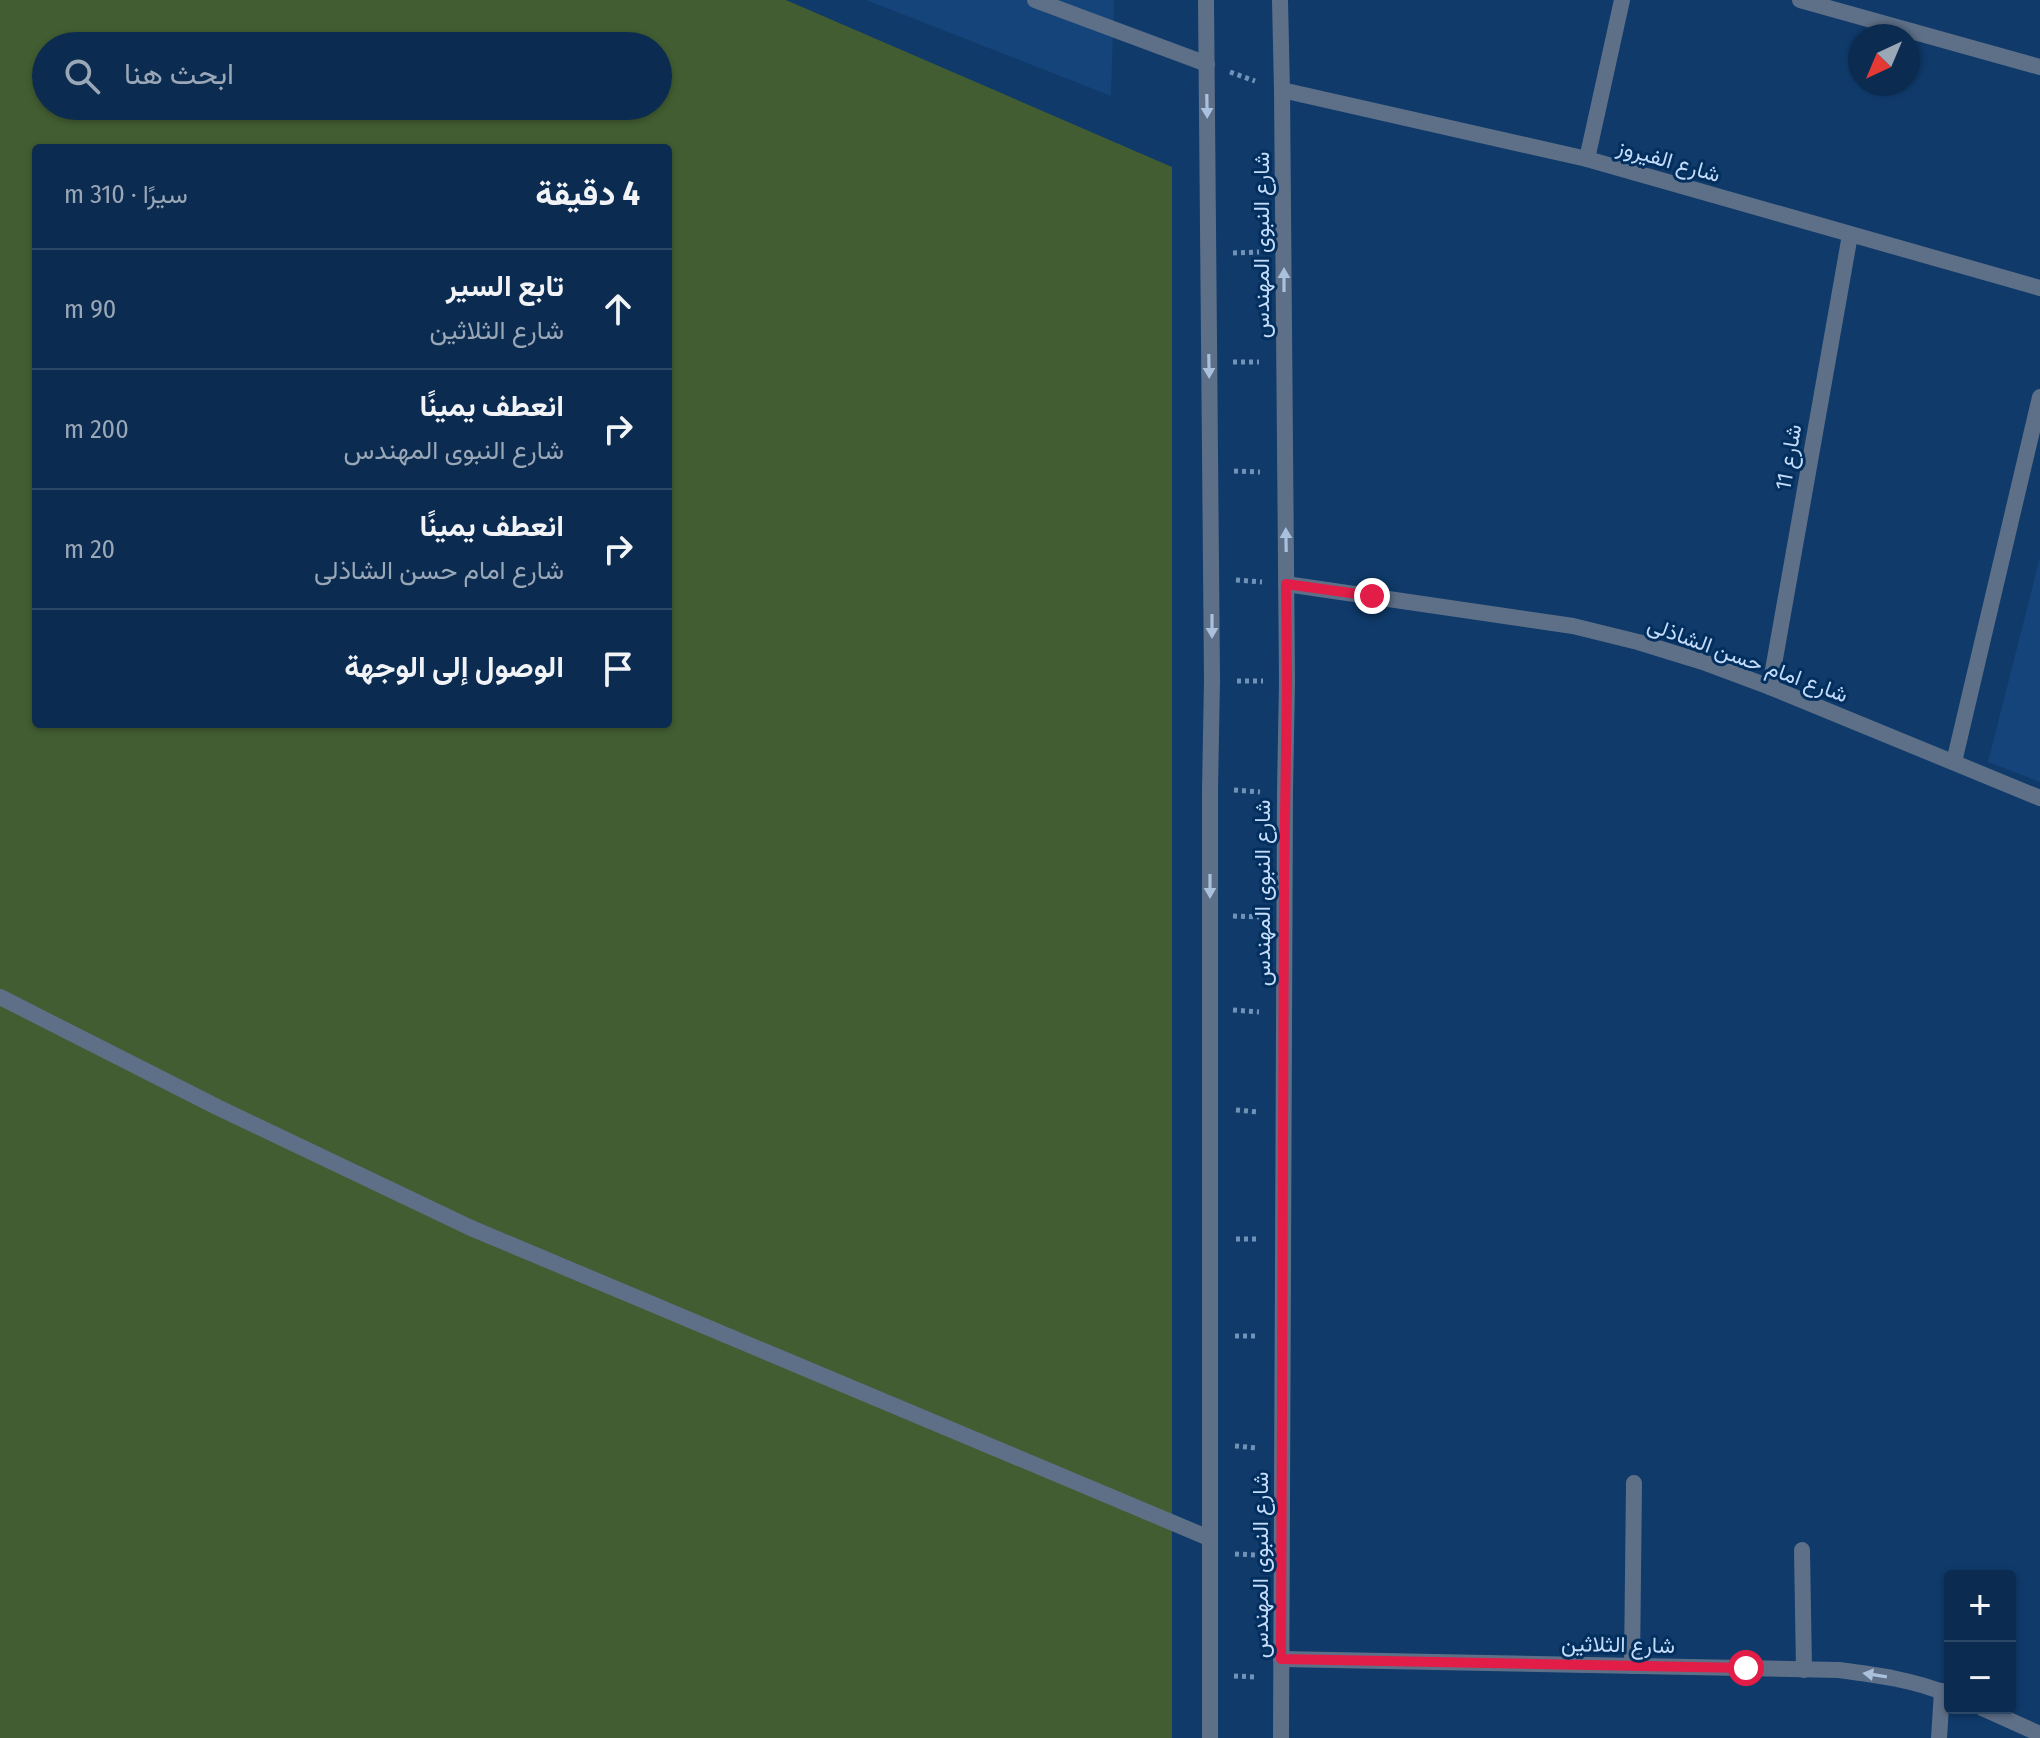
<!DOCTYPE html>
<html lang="ar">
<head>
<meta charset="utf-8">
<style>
	body { margin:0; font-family:"Fira Sans Condensed",Vazirmatn,sans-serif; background:#19385a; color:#f1f3f6; direction:rtl }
	.controls { position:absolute; right:24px; bottom:24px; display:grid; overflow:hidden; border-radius:8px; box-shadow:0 2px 6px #0004 }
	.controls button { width:72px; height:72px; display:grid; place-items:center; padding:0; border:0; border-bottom:2px solid #2b4867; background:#0b2c50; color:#f1f3f6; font:40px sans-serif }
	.compass { position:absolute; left:1848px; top:24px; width:72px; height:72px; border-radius:50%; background:#0b2c50; box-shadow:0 2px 6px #0004; rotate:224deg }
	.stop { position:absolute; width:24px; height:24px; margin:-18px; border:6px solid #e11d48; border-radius:50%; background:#fff }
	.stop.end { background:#e11d48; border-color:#fff; box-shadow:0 2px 8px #0008 }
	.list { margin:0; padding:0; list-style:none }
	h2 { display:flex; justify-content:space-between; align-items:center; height:104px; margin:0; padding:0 32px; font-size:34px }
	h2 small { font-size:26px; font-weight:400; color:#9aa7b7 }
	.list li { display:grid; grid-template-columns:52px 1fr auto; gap:24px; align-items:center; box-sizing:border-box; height:120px; padding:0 32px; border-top:2px solid #2b4867 }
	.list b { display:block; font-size:30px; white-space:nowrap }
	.list p { margin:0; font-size:26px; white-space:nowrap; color:#9aa7b7 }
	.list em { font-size:26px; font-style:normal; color:#9aa7b7 }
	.icon { flex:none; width:44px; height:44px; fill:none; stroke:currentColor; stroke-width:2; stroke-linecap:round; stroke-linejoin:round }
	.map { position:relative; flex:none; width:2040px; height:1738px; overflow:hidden; direction:ltr }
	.search { position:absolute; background:#0b2c50; box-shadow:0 2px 6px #0004; left:32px; top:32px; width:640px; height:88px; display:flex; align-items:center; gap:20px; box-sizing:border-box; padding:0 28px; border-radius:44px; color:#9aa7b7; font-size:30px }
	.panel { position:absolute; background:#0b2c50; box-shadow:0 2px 6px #0004; left:32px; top:144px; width:640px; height:584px; border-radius:8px; direction:rtl }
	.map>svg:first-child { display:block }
	.built { fill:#14447a }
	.green { fill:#425d32; fill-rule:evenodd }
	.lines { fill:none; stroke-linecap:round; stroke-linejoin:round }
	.path { stroke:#7293b8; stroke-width:5; stroke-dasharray:4 4; stroke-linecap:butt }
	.service { stroke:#5e7088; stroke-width:16 }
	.minor { stroke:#5e7088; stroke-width:16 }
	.tertiary { stroke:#5e7088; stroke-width:16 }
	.oneway { fill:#aac1dd }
	.route { stroke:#e11d48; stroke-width:10 }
	.labels { text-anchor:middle; stroke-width:6; stroke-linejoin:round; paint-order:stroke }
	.street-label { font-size:22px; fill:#c4dcf9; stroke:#032f5e }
</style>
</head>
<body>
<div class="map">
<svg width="2040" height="1738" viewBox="0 0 2040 1738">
	<rect width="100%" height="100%" fill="#0f3a6a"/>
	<g class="built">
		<path d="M866,0H1114L1111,96Z"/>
		<path d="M2040,557V782L1988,762Z"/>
	</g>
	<path class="green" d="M0,0H786L1172,167V1738H0ZM46,46H658V106H46ZM36,148H668V724H36Z"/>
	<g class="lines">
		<g class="path">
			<path d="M1230,72L1255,81"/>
			<path d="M1233,253L1259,252"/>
			<path d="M1233,362H1259"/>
			<path d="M1234,471L1260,472"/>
			<path d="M1236,580L1262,582"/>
			<path d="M1237,681H1263"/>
			<path d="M1234,790L1260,792"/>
			<path d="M1233,916L1259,917"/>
			<path d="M1233,1010L1259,1012"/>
			<path d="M1236,1110L1258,1112"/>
			<path d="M1236,1239H1258"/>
			<path d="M1235,1336H1257"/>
			<path d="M1235,1446L1257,1448"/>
			<path d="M1235,1554L1257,1555"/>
			<path d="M1234,1676L1256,1677"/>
		</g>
		<path class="service" d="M1035,0L1207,64"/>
		<g class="minor">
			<path d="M1800,0L2040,67"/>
			<path d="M1282,90L1587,159L2040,288"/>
			<path d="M1587,159L1622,0"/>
			<path d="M1286,584L1573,626L1638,642L1703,662L1770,687L2040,798"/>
			<path d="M1770,687L1850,235"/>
			<path d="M1954,762L2040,397"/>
			<path d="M0,997L217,1107L471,1228L1209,1538"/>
			<path d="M1802,1550L1804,1670"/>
			<path d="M1632,1666L1634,1483"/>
		</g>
		<g class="tertiary">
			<path d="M1206,0L1212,680L1210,790V1738"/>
			<path d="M1280,0L1282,90L1287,682L1285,792L1281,1738"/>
			<path d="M1281,1659L1839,1670C1877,1675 1915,1680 1950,1695"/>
			<path d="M1982,1708L2040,1734"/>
			<path d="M1939,1738L1942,1691"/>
		</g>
	</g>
	<defs><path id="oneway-solid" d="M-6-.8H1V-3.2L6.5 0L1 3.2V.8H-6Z" transform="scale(2)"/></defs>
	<g class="oneway">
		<use href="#oneway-solid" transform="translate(1207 106) rotate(89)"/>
		<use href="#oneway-solid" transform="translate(1284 280) rotate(-90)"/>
		<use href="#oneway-solid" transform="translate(1209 366) rotate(89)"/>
		<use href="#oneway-solid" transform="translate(1286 540) rotate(-91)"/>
		<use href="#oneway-solid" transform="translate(1212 626) rotate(90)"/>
		<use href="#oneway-solid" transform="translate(1210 886) rotate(90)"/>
		<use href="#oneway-solid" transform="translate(1875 1675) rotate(-171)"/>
	</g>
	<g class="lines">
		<path class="route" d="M1372,596L1286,584L1287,682L1284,886L1281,1659L1746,1668"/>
	</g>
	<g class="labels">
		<g class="street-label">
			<text transform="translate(1669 160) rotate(16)" y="8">شارع الفيروز</text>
			<text transform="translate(1261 245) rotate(-90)" y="8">شارع النبوى المهندس</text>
			<text transform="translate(1788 457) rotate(-80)" y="8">شارع 11</text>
			<text transform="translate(1748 659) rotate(20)" y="8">شارع امام حسن الشاذلى</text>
			<text transform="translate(1262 893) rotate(-90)" y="8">شارع النبوى المهندس</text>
			<text transform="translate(1260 1565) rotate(-90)" y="8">شارع النبوى المهندس</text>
			<text transform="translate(1618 1644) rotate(1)" y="8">شارع الثلاثين</text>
		</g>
	</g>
</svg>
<div class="controls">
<button>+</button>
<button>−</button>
</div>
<svg class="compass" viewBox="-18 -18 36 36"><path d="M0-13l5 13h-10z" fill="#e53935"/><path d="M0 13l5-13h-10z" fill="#9aa7b7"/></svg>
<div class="stop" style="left:1746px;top:1668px"></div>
<div class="stop end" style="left:1372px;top:596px"></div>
<div class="search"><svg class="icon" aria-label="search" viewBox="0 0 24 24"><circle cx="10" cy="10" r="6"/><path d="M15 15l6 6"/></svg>ابحث هنا</div>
<section class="panel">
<h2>4 دقيقة<small>سيرًا · 310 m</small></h2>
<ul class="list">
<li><svg class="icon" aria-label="ahead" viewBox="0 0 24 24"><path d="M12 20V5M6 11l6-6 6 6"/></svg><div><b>تابع السير</b><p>شارع الثلاثين</p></div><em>90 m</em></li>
<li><svg class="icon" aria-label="right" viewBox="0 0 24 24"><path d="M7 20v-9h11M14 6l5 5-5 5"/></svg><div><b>انعطف يمينًا</b><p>شارع النبوى المهندس</p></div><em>200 m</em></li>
<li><svg class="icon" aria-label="right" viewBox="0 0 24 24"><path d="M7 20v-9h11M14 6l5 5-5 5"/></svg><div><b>انعطف يمينًا</b><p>شارع امام حسن الشاذلى</p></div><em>20 m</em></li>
<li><svg class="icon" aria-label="arrive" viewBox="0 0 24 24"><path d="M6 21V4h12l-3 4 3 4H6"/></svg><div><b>الوصول إلى الوجهة</b></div></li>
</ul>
</section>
</div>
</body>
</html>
